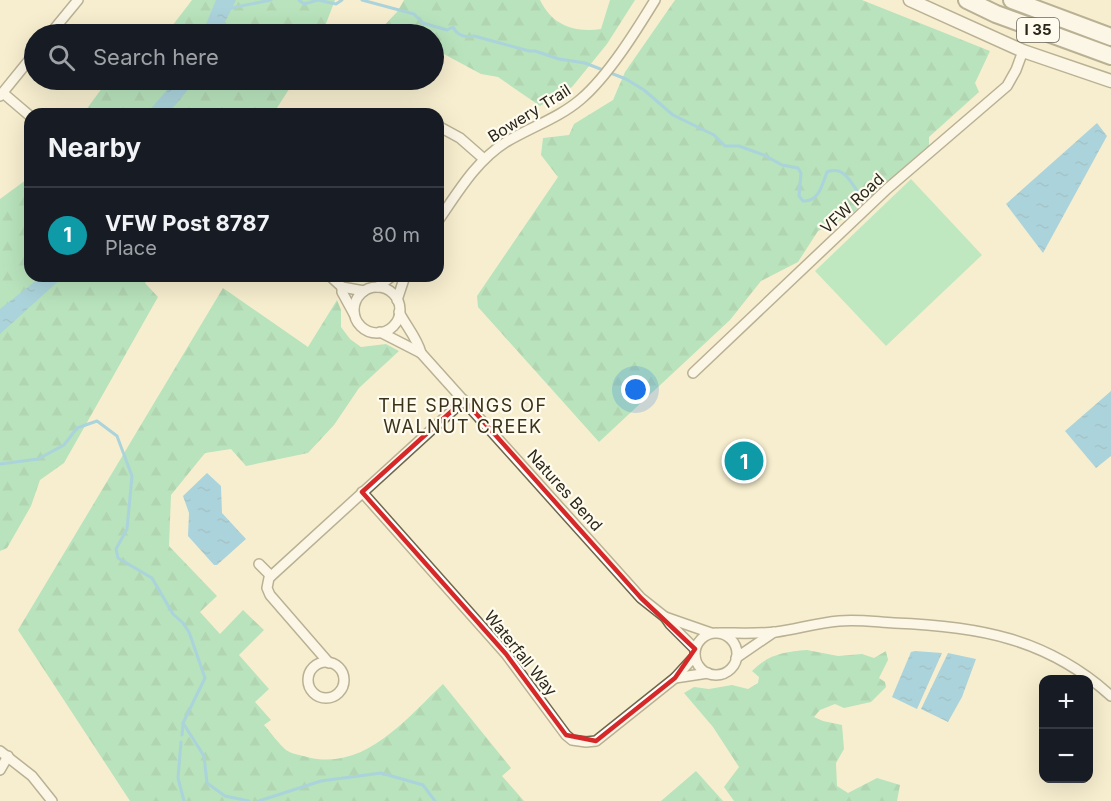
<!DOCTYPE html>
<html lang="en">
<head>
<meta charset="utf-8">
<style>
	body { margin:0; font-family:Inter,sans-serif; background:#242831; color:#f1f3f6 }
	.controls { position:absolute; right:18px; bottom:18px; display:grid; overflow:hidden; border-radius:12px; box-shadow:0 6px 24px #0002 }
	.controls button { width:54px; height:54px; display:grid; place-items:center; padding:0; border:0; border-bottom:2px solid #363941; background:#171b24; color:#f1f3f6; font:30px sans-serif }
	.you { position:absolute; left:636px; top:390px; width:21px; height:21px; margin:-15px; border:4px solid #fff; border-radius:50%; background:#1a73e8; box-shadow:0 0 0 9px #1a73e833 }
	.badge { display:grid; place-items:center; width:39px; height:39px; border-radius:50%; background:#2563eb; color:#fff; font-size:20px; font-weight:700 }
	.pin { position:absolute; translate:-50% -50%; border:3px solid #fff; box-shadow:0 2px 6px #0006 }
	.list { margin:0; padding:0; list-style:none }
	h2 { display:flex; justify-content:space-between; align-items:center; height:78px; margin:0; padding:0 24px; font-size:26px }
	h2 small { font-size:20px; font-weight:400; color:#9ea1a6 }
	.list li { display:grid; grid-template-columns:39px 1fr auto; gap:18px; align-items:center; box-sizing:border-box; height:96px; padding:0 24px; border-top:2px solid #363941 }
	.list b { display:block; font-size:22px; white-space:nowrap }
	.list p { margin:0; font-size:20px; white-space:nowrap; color:#9ea1a6 }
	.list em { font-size:20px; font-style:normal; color:#9ea1a6 }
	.icon { flex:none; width:33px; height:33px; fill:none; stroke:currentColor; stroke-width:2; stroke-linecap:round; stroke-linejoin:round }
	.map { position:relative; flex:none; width:1111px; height:801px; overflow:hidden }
	.search { position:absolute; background:#171b24; box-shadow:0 6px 24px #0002; left:24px; top:24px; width:420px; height:66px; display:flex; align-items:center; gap:15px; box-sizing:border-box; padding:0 21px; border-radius:33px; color:#9ea1a6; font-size:22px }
	.panel { position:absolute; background:#171b24; box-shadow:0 6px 24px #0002; left:24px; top:108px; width:420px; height:174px; border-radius:18px }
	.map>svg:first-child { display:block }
	.green { fill:#7ae0b0 }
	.forest { fill:url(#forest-firs) }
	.water { fill:url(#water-ripples) }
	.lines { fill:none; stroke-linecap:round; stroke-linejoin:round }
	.stream { stroke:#4fb1e8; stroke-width:3 }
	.minor-casing { stroke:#6f674c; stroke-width:12 }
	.secondary-casing { stroke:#6f674c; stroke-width:15 }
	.motorway-casing { stroke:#6f674c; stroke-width:20 }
	.minor { stroke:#fff; stroke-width:9 }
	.secondary { stroke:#fff; stroke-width:12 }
	.motorway { stroke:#fff; stroke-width:16 }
	.marked { fill:none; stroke:#d62828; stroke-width:4.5; stroke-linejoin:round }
	.labels { text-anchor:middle; stroke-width:4.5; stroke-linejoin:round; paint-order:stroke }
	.shield { fill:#fffbef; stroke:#69665a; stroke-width:1.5 }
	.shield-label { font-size:15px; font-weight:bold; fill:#29261a }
	.street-label { font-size:16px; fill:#29261a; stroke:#fffbef }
	.neighbourhood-label { font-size:18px; letter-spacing:1.5px; fill:#393219; stroke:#fffbef }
</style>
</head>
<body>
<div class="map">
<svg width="1111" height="801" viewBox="0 0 1111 801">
	<defs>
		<pattern id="forest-firs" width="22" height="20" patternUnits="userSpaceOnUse" patternTransform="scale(1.5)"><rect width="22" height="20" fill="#6bd5a4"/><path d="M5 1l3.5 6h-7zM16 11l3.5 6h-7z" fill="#5db78d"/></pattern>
		<pattern id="water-ripples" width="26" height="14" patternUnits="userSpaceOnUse" patternTransform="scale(1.5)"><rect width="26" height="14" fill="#4fb1e8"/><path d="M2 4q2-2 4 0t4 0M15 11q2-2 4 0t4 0" fill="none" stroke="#4290bb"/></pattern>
	</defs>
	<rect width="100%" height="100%" fill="#f7eecf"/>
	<path class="green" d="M911,179L982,255L886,346L815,271Z"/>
	<g class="forest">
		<path d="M192,0H335L322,34H166Z"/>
		<path d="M404,0H540C552,25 574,33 601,29L610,0H635L607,44L572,87L540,106L498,77L481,74L442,53L434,51V34H376L397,12Z"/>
		<path d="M675,0H862L990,51L975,83L979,92L929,137V146L849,216L818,231L798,262L761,281L730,320L599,442L478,307L477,296L558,177L541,155L543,138L569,135L574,124L613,100L625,72Z"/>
		<path d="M108,80H295L273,114H83Z"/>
		<path d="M30,177V276H150L145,283L158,297L64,463L40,480L31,506L7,548L0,551V199Z"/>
		<path d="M223,288L308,347L337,300L341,310V327L350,339L361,347L386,344L399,351L359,388L334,425L308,453L246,466L231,449L205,453L171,495L169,546L217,596L200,612L220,634L243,610L264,630L239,655L269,689L255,702L271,720L264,725C271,733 278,743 286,750C291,754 301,755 307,757C364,772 406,719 443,684L511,768L502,776L524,801H130L18,630Z"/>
		<path d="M807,650L838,656L862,654L874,658L886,651L888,660L879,678L885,682L886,687L871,702L844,708L835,704L820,710L814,717L823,721L842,725L844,749L836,763L837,786L848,793L877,778L900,785L897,801H734L724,787L739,767L713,727L684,693L694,687L709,689L732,685L748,689L758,683L759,677L752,671C769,654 784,652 807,650Z"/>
		<path d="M696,771L723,801H661Z"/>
	</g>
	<g class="water">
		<path d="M216,0H236L219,34H202Z"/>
		<path d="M176,80H196L168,114H146Z"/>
		<path d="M1097,123L1107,136L1043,253L1006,204Z"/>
		<path d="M42,276H64L0,334V309Z"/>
		<path d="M1111,391V456L1096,468L1065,431Z"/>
		<path d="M207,473L221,486L222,513L246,539L217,565H214L188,536L189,513L183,496Z"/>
		<path d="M915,651L942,653L917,709L892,697L911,652Z"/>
		<path d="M948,653L976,659L962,697L948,722L921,709Z"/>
	</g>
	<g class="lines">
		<g class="stream">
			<path d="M299,0L304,4L318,0L336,4L342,0"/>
			<path d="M362,0L414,14L423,23L447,30L453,27C457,35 465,38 474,36L529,51H535L559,59L585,63L626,79L644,90L673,115L714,135L725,146H739L764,155L782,165L798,168L801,173L799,196L803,201C819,202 822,185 827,172C844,166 849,180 858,192"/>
			<path d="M231,8L271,0"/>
			<path d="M0,464L38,459L64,445L77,428L97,421L117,436L132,476L127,529L116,549L118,558L152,578L173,614L183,623L189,632L205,678L183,723L204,756L207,783L225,796L249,801"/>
			<path d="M182,735L183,724"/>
			<path d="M181,742L178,778L184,801"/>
			<path d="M259,801L321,781L381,773L423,785L435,801"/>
		</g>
		<defs>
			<g id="minor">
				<path d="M50,34L78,0"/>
				<path d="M3,93L30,116"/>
				<path d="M0,96L34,54"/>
				<path d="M438,126L460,138L484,159"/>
				<path d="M438,221C458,192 476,161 506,142C531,127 559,118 581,99C608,76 636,31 655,0"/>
				<path d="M330,276L342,287L364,291"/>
				<path d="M342,287V292L354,314"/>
				<path d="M378,287L392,276"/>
				<circle cx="377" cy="310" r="23"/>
				<path d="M397,300L405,276"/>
				<path d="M399,312C406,326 417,338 421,353"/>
				<path d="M380,332L421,353L641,598L665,617L670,624L695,649"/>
				<path d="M693,373L887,189L1007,86L1016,70L1023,51"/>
				<path d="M362,492L506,654L566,735L572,740L586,742L596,741L675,678L695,656"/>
				<path d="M259,564L271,576"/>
				<path d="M665,617L711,633"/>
				<path d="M720,633C738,633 758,634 776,632C797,629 817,623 839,621C857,619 876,622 894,623C977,626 1047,638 1111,696"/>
				<circle cx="716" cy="654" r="21"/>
				<path d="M736,658L774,632"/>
				<circle cx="326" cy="680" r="18"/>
				<path d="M329,663L270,595L267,588L269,578L464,400"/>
				<path d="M675,678L708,673"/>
				<path d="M0,751L32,776L52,801"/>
				<path d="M0,770L8,756"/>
			</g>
			<path id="secondary" d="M910,0L1023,51L1111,81"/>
			<g id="motorway">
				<path d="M967,0L996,14L1111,56"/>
				<path d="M1012,0L1111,37"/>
			</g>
		</defs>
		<use href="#minor" class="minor-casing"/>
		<use href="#secondary" class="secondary-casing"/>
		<use href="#motorway" class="motorway-casing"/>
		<use href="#minor" class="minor"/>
		<use href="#secondary" class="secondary"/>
		<use href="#motorway" class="motorway"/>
	</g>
	<path d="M0 0H1111V801H0ZM464,400L641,598L695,649L675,678L596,741L566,735L506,654L362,492Z" fill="#f7eecf" fill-opacity=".55" fill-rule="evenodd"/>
	<path class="marked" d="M464,400L641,598L695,649L675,678L596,741L566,735L506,654L362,492Z"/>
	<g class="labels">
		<rect class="shield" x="1017" y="18" width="42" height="24" rx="4.5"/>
		<g class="shield-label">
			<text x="1038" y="35">I 35</text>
		</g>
		<g class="street-label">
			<text transform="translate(529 113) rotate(-32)" y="6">Bowery Trail</text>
			<text transform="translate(852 203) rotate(-43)" y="6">VFW Road</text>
			<text transform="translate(565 490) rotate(48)" y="6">Natures Bend</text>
			<text transform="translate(521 653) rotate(51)" y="6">Waterfall Way</text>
		</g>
		<g class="neighbourhood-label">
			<text x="463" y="412">THE SPRINGS OF<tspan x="463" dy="21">WALNUT CREEK</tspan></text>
		</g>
	</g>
</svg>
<div class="controls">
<button>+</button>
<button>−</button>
</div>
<div class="you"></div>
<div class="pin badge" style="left:744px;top:461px;background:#0f9aa8">1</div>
<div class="search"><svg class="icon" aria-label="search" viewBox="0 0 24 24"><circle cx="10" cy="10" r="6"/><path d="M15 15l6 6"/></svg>Search here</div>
<section class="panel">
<h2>Nearby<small></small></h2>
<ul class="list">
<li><span class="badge" style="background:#0f9aa8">1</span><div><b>VFW Post 8787</b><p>Place</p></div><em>80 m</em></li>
</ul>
</section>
</div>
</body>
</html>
